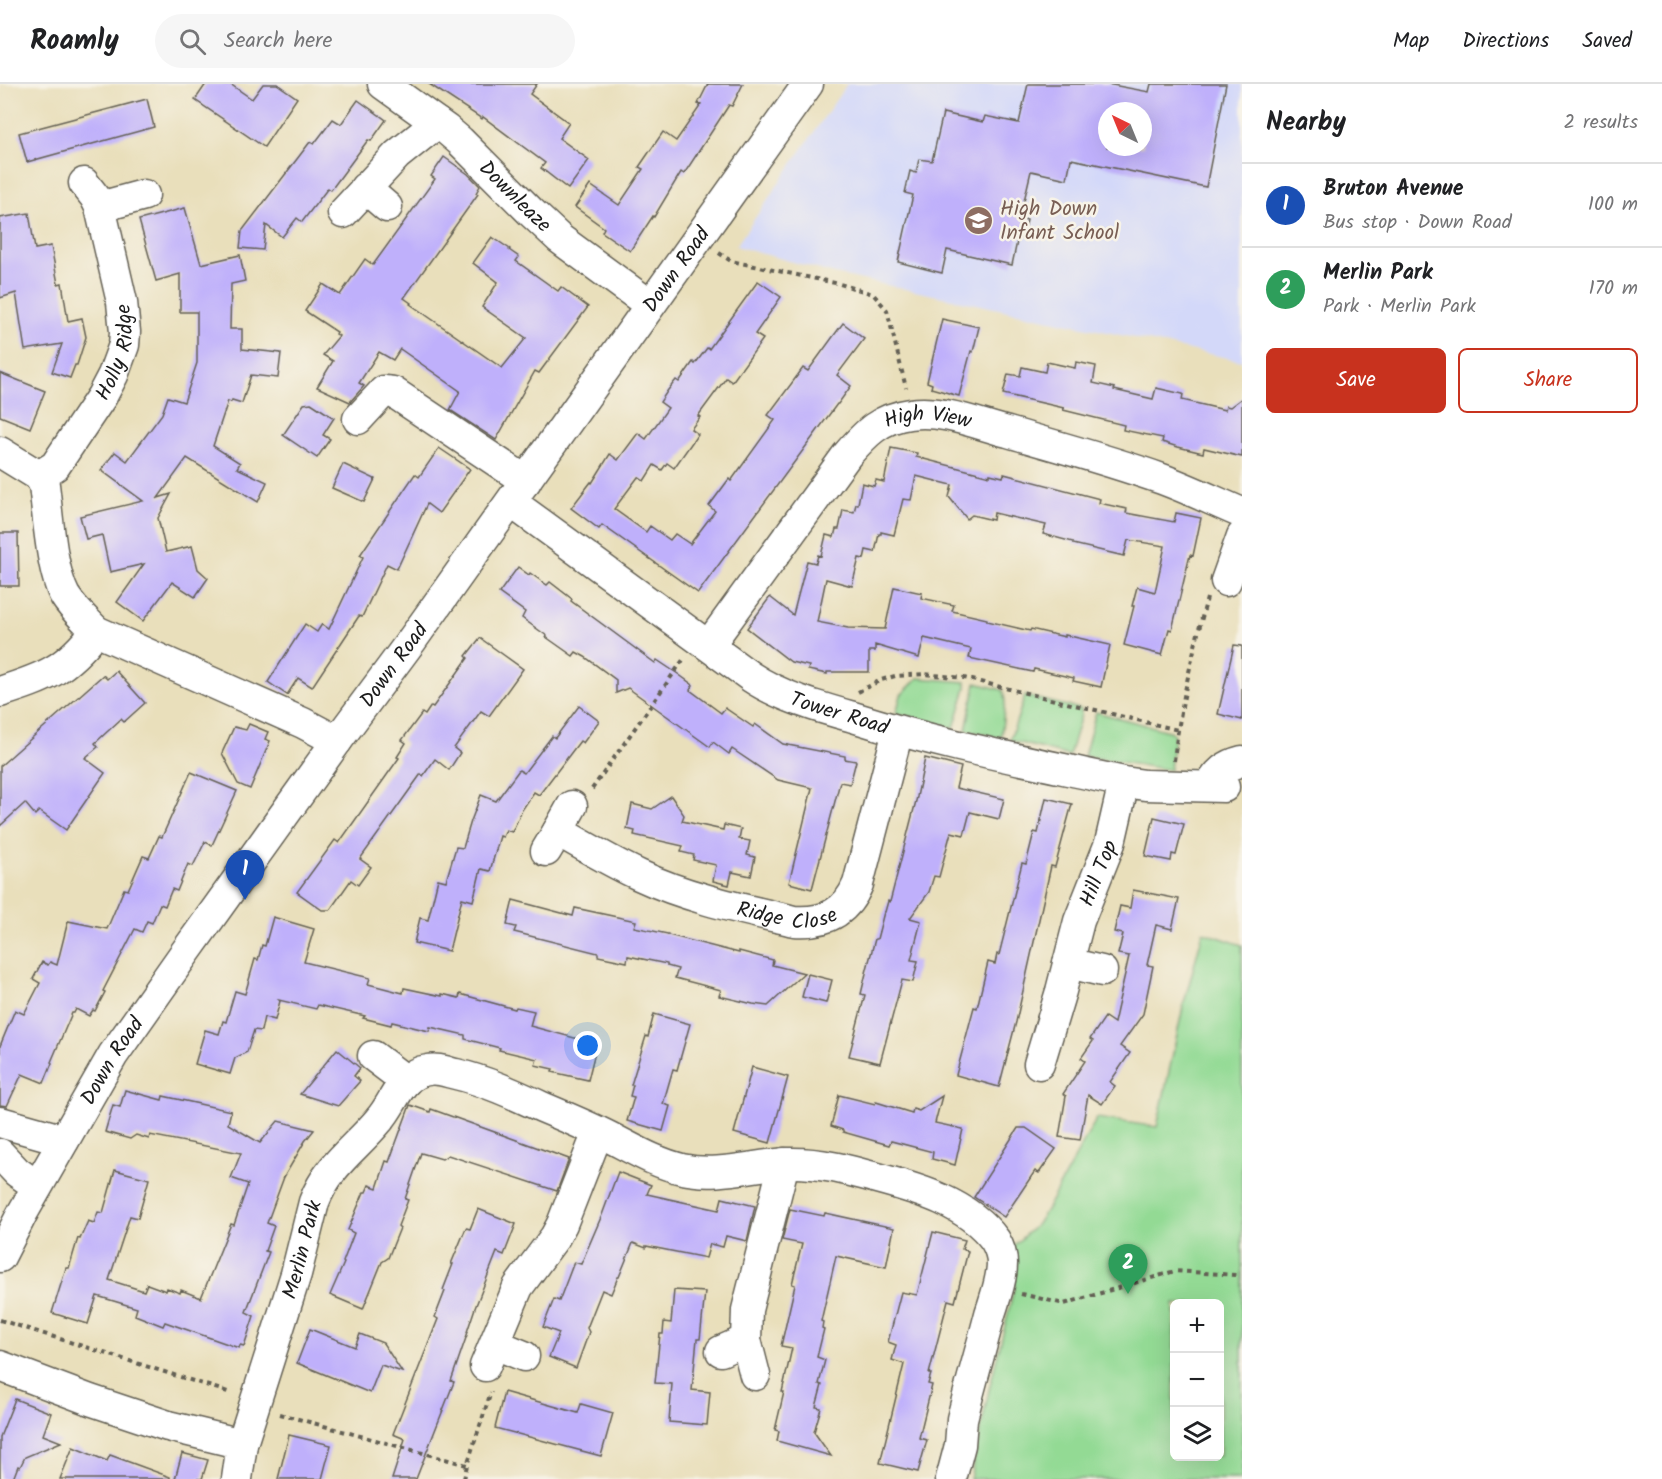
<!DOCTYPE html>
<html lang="en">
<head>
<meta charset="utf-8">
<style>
	body { margin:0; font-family:Kalam,sans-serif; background:#f6f6f6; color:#202124 }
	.controls { position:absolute; right:18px; bottom:18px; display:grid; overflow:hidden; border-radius:9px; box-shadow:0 6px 24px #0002 }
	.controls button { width:54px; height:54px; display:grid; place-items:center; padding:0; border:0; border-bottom:2px solid #e0e0e0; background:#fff; color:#202124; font:30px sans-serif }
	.compass { position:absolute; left:1098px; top:18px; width:54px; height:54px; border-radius:50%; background:#fff; box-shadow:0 6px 24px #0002; rotate:317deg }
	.you { position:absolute; left:588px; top:962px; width:21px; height:21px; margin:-15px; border:4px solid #fff; border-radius:50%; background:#1a73e8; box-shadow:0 0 0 9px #1a73e833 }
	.badge { display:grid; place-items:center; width:39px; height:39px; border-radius:50%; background:#c8321e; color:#fff; font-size:20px; font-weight:700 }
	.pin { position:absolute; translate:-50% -50px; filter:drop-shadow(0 2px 3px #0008) }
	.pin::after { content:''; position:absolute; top:32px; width:21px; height:18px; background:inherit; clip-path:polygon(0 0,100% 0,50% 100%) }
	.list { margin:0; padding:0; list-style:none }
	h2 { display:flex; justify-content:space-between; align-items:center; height:78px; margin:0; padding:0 24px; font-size:26px }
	h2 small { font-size:20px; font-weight:400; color:#757577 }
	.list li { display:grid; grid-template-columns:39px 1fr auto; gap:18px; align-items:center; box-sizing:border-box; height:84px; padding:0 24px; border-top:2px solid #e0e0e0 }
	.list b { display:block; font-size:22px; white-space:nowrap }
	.list p { margin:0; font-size:20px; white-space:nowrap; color:#757577 }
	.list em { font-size:20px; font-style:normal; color:#757577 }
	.actions { display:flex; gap:12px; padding:18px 24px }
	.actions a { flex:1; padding:14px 0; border:2px solid #c8321e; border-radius:9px; text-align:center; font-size:21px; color:#c8321e }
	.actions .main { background:#c8321e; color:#fff }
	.icon { flex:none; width:33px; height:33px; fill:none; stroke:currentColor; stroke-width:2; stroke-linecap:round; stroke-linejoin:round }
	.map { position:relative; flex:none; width:1242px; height:1395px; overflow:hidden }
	header { display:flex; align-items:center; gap:36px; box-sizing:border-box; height:84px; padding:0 30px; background:#fff; border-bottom:2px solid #e0e0e0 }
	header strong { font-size:28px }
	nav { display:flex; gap:33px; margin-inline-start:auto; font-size:21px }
	.search { width:420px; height:54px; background:#f6f6f6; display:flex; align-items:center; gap:15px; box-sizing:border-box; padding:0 21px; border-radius:33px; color:#757577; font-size:22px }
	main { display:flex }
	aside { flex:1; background:#fff }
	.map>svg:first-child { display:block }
	.built { fill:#d3d8f9; fill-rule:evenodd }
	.green { fill:#93da94; stroke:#587b58; stroke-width:1.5; fill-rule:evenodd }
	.building { fill:#bfb0fb; fill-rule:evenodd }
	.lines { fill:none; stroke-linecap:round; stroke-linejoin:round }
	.minor-casing { stroke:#646054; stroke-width:33 }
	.path { stroke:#646054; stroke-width:4; stroke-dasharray:4.5 4.5; stroke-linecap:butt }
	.minor { stroke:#fff; stroke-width:30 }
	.labels { text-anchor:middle; stroke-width:5; stroke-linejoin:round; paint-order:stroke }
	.street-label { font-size:21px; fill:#1c1c1c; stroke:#f7f3e8 }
	.education-label { font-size:21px; fill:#785e54; stroke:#f7f3e8; text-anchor:start }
</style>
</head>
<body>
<header>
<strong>Roamly</strong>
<div class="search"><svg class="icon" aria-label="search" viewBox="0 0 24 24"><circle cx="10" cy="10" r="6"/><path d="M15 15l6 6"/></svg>Search here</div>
<nav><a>Map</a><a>Directions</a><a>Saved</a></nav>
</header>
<main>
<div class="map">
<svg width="1242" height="1395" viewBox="0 0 1242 1395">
	<rect width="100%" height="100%" fill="#f7f3e8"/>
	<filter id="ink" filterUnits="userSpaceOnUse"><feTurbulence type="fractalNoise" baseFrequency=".0167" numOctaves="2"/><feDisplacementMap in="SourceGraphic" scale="12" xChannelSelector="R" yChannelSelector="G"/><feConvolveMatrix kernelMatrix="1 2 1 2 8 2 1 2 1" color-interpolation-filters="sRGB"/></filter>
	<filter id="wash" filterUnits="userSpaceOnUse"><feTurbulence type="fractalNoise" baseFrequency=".008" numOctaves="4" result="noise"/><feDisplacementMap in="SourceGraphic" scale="24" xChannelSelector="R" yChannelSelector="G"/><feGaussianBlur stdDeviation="1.35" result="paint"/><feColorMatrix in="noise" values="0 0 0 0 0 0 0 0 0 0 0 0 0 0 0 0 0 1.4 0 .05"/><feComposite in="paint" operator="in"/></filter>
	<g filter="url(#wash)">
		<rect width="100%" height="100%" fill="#e9dfbb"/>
		<path class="built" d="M847,0H1242V277L835,190L736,162ZM1107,27H1143V63H1107Z"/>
		<g class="green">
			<path d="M918,594L966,598V604L954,644L896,629L901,611Z"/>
			<path d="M976,599L1003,606L1005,617L1001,654L966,646Z"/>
			<path d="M1025,612L1081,625V631L1069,672L1010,656Z"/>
			<path d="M1096,628L1172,648L1174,651L1170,686L1084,672Z"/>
			<path d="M1203,848L1242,861V1395H970L989,1306L1015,1201L1017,1177L1012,1163L1037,1140L1046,1126L1097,1034L1157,1043L1183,923ZM1174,1220H1220V1372H1174Z"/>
		</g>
		<g id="blocks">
			<g class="building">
				<path d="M206,0H230L252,15L263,0H277L297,14L264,63L195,16Z"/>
				<path d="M429,0H537L530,10L569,39L559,54L589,76L568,105L541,84L545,79L483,33L482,35Z"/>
				<path d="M708,0H743L732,22L729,21L684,90L681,88L654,133L653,132L630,167L602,148L604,144L575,123L590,101L619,121L643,85L639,83L663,48L676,57L701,21L698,20Z"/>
				<path d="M1028,0H1107L1149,8L1151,0H1226L1206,103L1071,75L1067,95L1031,87L1020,134L1027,136L1023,154L1018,153L1012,181L947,166L942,189L898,178L913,111L905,109L910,87L916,89L919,75L932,77L943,29L983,38L985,32L1019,39ZM1107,27H1143V63H1107Z"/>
				<path d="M147,15L154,43L27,78L19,49Z"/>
				<path d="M358,16L386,36L371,57L368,56L331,106L328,104L302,138L297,134L282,153L266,141L263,166L240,164L242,147L310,58L314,60L333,35L341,40Z"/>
				<path d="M444,73L468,90L480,102L476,109L478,110L404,214L411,219L410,220L502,284L526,254L482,223L498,198L473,179L492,153L510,165L509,166L519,173L516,177L558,207L561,203L588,223L539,289L535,287L496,356L450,326L460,307L400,265L393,276L379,268L359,299L364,302L350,318L317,303L333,277L323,271L339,252L336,250L337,248L305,227L323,200L340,211L365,175L373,181L435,95L431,92Z"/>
				<path d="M185,124L201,180L240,171L245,197L231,200L230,245H242V265L281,269L278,294L251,291L242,319L232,316L231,318L228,317L213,362L240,379L237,384L267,398L258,418L187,374L158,414L171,410L158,434L166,468L192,462L198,485L208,494L195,513L172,498L143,537L117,518L144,480L110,488L102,451L86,455L80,432L143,417L101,386L115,368L127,377L162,330L168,313L184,318L197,279V228H180V190L156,197L139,136Z"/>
				<path d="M29,129L35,165L51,162L58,200L62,199L68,237L82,234L86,253L77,281H75L70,294L52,288L62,260L25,266L16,209L0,214V134Z"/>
				<path d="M758,197L781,213L755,250L763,255L732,298L726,294L698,332L700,333L691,345L698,350L674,384L667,379L662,386L654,381L644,397L638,393L614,425L646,448L650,442L670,456L675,450L690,460L715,427L709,422L729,395L731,397L775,336L768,331L803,284L808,287L843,239L864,255L837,291L851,302L838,320H837L698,509L602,441L599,445L571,424L591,398L592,399L610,370L618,376L638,349L646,355L668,324L660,318L668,306L676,296L679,298L693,278L695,280L707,264L709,265Z"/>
				<path d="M942,235L979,243L973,268L971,267L959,312L931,304L932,300L927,298Z"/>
				<path d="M1047,278L1075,284L1076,278L1096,282L1093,299L1115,304L1114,306L1153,315L1156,304L1183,310L1182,316L1225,326L1226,322L1230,323L1242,314V373L1204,364L1203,369L1178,363L1162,358L1163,354L1123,346L1124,341L1063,326L1064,324L1003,310L1008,290L1020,292L1022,283L1045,288Z"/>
				<path d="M0,289L45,307L30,344L0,332Z"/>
				<path d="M311,319L334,334L323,351L330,355L317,374L283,351L304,320Z"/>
				<path d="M439,364L470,385L439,429L427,420L397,485L387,480L362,533L359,532L312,603L298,594L287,611L268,598L305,540L317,548L322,540L329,545L363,473L360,471L415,390L419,393Z"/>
				<path d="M891,364L917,369L916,373L990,392V390L1003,393L1004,390L1100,415L1099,419L1127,425L1126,429L1174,438L1176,429L1201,434L1193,472L1190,471L1172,546L1169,545L1162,571L1124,561L1134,522H1132L1137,503L1155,508L1165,462L1128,456L1124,472L1073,460V458L1043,450L1046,441L994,429L993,436L972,431L967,435L949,413L952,401L916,392L911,416L903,415L894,451L881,448V450H879L875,468L866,466L864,475L859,474L852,502L826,495L817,538L848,544L885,545L894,503L922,509L921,514L954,521L952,527L987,535V537L1030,547L1031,545L1065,553V551L1110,561L1101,603L1073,597L1074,594L1034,585L1033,588L969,574L971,565L924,554L919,574L875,561V567H869V588H827V590L808,586L809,582L791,578L747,544L770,513L793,531L807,477L816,479L818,471L821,472L826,451L834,453L836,445H839L843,426L854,428L856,420H858L862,399L874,402L876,396L884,398Z"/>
				<path d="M343,380L375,395L364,418L332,404Z"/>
				<path d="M0,449H18L19,502H0Z"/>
				<path d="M518,483L529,491L530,489L547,501L550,498L572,515L571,517L655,579L657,576L678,590L693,601L690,606L721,629L725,624L753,643L755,640L783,660L845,672V675L856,677L850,700L840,698L812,805L789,799L812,704L778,696L732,665L729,670L713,658L710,663L628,604L616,609V596L585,573L576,568L573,572L546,553L547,552L522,534L525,528L499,509Z"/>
				<path d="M480,554L523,585L489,632L481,627L454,664L460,669L449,686L435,675L423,692L421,690L360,775L371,783L358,801L351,796L330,826H322L297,808L335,756L339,759L399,674L397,673L406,659L402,656L422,629L425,631L431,622L433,623L468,574L466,572Z"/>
				<path d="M1234,561L1242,562V636L1218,630Z"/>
				<path d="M116,587L145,619L124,638L121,635L95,659L98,663L85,674L105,689L74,734L66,746L39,727L35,731L25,719L0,742V682L103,591L107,595Z"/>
				<path d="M579,622L599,637L583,659L580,657L539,711L534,708L522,726L512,748L506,746L503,753L500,752L490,787L481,785L473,817L462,814L449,867L414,859L420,834L428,836L438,795L446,797L456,763L463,764L471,737L481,711L496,717L519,686L524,689L552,652L555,654Z"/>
				<path d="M249,640L268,648L265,655L270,657L250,705L238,700L222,669L234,643L246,646Z"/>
				<path d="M925,674L961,683L956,704L1004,715L999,735L970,728L964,751L951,748L939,793L934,792L929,808L910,834L921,837L911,876L918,877L913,898L902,896L880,979L849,972L865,911L861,910L867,885L875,855H877L884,828H885L888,817L890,818L917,713Z"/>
				<path d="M191,688L237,707L212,761L205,758L193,782L188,780L177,807L172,805L165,822L160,820L152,839L147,837L142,848L135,845L103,907L105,908L95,927L93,926L89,932L76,925L74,929H72L51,978L52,979L44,999L22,990L7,1022L0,1021V962L15,926L24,930L40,899L33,895L42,878L48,881L50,878L57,881L68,837L107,845L124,805L128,806L143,772L149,774L159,752L162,753Z"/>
				<path d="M671,712L684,731L682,737L723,746L724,741L741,745L739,755L750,757L747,771L755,773L751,792L732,788L729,801L713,797L716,781L693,776L694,771L681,768L683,762L634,751L635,747L627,745L632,720L652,725Z"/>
				<path d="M1046,714L1072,720L1055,783L1051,782L1016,938L999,1003L956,991L974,923L977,924L988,878L995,880L997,870L999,871L1022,779L1026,780L1034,748L1038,749Z"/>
				<path d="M1154,733L1184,740L1176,771L1172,770L1171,777L1145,772Z"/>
				<path d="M1133,806L1179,815L1172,845L1156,841L1147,881L1153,882L1143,930L1120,962L1130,969L1110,998L1115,1002L1102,1020L1088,1011L1080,1056L1059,1053L1066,1012L1063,1010L1085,977L1081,974L1093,957L1090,955L1105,933L1114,939L1129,872L1118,870L1123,850L1114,848L1120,822L1130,824Z"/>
				<path d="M513,816L573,832L575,824L636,837L634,843L668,850V851L739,869V867L773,876L772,881L804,889L768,922L753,920L719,912L721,906L675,894L678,885L667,882V880L628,872L627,878L598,872V869L514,848L516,843L507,841Z"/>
				<path d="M273,833L314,845L304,878L370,894L368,900L403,909L404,904L442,912V910L459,914L460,910L515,925L516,923L534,927L530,942L597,960L588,996L552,988L553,985L535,981L537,975L499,966L500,964L465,955V951L430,943L429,947L392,938L391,941L363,934L365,932L318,921L316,925L279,916L280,917L275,936L264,933L261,947L254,946L247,968L235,974L230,990L195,980L205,946L219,950L223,937L226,938L235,907L245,910L255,875L258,876L262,861L265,862Z"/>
				<path d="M808,890L832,896L826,919L802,913Z"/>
				<path d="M654,930L690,940L677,986L673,985L663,1020L670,1022L663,1047L627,1037L634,1013L630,1012L633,1001H631L646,952L648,953Z"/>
				<path d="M337,965L360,984L354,992L360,997L338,1022L300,1010Z"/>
				<path d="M752,983L788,993L770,1059L734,1049Z"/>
				<path d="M125,1006L162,1016L163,1012L231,1027L228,1040L260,1059L278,1037L314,1046L305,1057L284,1093L267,1139L274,1142L265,1167L269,1168L246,1228L254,1232L244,1262L240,1261L239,1264L165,1238L163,1242L135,1231L137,1224L97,1212L88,1240L52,1229L66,1184H69L78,1154L80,1155L88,1137L94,1139L98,1128L103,1129L115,1086L149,1095L138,1134L130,1132L109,1196L144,1207L147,1200L166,1207L167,1204L180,1209L181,1206L201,1214L231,1140L234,1141L248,1100L231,1094L241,1069L150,1051L149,1055L136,1051L130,1055L105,1048L113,1021L120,1023Z"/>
				<path d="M839,1011L875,1020L876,1018L912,1029L913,1025L919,1027L942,1012L935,1039L963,1045L955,1081L932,1075L933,1068L891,1057L889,1061L843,1048V1046L831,1042Z"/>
				<path d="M410,1021L430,1028L431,1025L569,1075L557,1107L448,1071L442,1075L421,1069L405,1115L408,1116L398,1142L400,1144L388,1174L382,1178L363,1225L330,1211L344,1179L343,1178L354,1149L348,1146L364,1108H366L369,1101L377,1104L386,1077L389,1078Z"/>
				<path d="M1018,1044H1026L1056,1065L1039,1089L1035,1087L1004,1133L974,1113Z"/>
				<path d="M618,1088L651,1101L647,1110L719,1126L722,1114L755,1122L747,1157L726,1152L723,1163L710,1160L706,1174L646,1162V1164L633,1159L619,1193H618L611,1210L602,1206L587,1244L589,1248L576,1284L549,1273L559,1249L543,1243L554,1215L559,1217L574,1178L581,1180L602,1131Z"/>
				<path d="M478,1125L516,1140L504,1171L497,1168L475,1224L467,1248H468L451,1297L454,1298L416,1395H392L405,1355L393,1350L438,1235L435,1233L445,1207L443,1206L453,1180H451L466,1144L470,1145Z"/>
				<path d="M790,1125L824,1132L825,1129L894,1144L886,1183L836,1172L821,1237L823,1238L822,1244L824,1245L817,1273L825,1276L819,1300L822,1301L816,1323L821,1324L814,1348L831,1372L777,1357L779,1347L775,1346L784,1308H782L792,1264L781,1262L795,1201L792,1200L802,1160L782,1156Z"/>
				<path d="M933,1148L965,1156L962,1165L968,1167L955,1218L948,1216L929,1290H931L928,1300L932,1301L919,1354L927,1356L918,1388L880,1379L904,1280L892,1276L896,1261L888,1258L901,1208L917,1211Z"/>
				<path d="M674,1206L705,1208L700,1255H697L692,1306L710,1308L707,1341L669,1338L672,1300L655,1299L660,1250H663L664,1238L671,1239Z"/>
				<path d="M310,1245L355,1263L360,1250L383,1259L402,1288L381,1281L370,1309L297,1279Z"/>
				<path d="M504,1308L578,1329L581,1320L613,1329L601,1372L495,1344Z"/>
				<path d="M15,1315L51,1329L43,1351L61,1358L25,1373L20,1383L18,1382L13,1395H0V1353Z"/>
				<path d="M289,1351L331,1361L322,1395H278Z"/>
				<path d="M73,1363L107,1377L110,1371L170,1393V1395H60Z"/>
				<path d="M182,1369L208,1376L202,1395H175Z"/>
			</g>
		</g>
	</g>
	<g filter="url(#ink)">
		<use href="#blocks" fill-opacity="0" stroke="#646054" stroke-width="1.5"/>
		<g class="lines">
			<defs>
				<g id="minor">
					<path id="s1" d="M383,0L447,46L460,57L531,128L560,155L650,221"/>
					<path d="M365,104L387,123"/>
					<path d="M100,123L144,111"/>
					<path d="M343,129L397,71L437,39"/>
					<path d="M358,335L384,307L393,308L526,397"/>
					<path d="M0,368L39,392L44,401C48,431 51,486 65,512C73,525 86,536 96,547L303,639L337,657"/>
					<path id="s2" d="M39,392L55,382L102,312L113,291L124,261L125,248L122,218L100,123L95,113L84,99"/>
					<path id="s3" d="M511,418L751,593C781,613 818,623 853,633C941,661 1033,678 1124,698L1145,701L1224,703"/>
					<path d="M1226,497L1242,452"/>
					<path id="s4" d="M709,561L847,371C866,349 880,334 910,330C942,325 977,340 1008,348C1060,363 1112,377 1162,395C1189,405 1216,418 1242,429"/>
					<path d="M0,608C47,593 65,586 96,547"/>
					<path d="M1210,702C1218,688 1226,681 1242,677"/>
					<path d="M558,747L572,722"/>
					<path id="s5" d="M546,767L558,747C584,762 611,778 639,791C688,814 742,825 794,837C825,839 846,829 858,800L898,647"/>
					<path d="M1068,879L1102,887"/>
					<path d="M373,972L406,997"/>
					<path id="s6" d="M1039,980L1061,907L1079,837L1110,759L1124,698"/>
					<path d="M0,1038L64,1056"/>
					<path d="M0,1070L17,1088L37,1102"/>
					<path id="s7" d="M0,1173L23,1128L113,971L182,873L337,657L412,556L808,0"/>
					<path d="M495,1260L524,1272"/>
					<path d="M721,1267L746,1256"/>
					<path id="s8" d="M0,1282L90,1316L168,1342L242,1360L296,1190L314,1118C328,1081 355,1065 379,1036C390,1024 395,1008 406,997C412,991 420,987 428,986C437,984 447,988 456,990C486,997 514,1010 542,1023C561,1031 580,1039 599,1048C627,1061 652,1078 682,1085C718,1093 752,1081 788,1079C819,1078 848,1086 877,1094C918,1105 968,1119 995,1156C999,1163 1002,1170 1002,1179C1002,1196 995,1214 990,1230C982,1261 973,1292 965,1323L962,1335L960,1361L951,1395"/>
					<path d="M485,1282L518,1203L555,1153L562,1140L598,1048"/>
					<path d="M755,1291L746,1256L747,1226L784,1079"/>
					<path d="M237,1395L242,1360"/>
				</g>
			</defs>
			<use href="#minor" class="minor-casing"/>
			<g class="path">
				<path d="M719,169L731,177L840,200L873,210L887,226L906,304"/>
				<path d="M858,608L881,596L895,592L924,590L964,594L1178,646"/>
				<path d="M1174,677C1180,622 1193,568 1207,514"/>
				<path d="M592,705L683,576"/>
				<path d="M1021,1210L1064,1220L1175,1187L1236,1191"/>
				<path d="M0,1236L231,1309"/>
				<path d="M280,1330L467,1381L491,1308"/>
				<path d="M464,1395L467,1381"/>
			</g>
			<use href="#minor" class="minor"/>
		</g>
	</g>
	<defs>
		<symbol id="school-disc" viewBox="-11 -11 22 22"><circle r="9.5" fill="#8d6e63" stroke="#f7f3e8"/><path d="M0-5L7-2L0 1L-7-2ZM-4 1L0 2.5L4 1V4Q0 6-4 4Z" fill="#fff"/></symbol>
	</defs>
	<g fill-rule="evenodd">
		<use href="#school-disc" x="962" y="120" width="33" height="33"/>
	</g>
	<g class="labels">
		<g class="street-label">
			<text dy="7" stroke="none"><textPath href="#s1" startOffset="174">Downleaze</textPath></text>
			<text dy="7" stroke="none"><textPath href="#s7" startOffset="1198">Down Road</textPath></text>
			<text dy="7" stroke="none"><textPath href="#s2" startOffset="150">Holly Ridge</textPath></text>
			<text dy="7" stroke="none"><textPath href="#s4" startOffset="330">High View</textPath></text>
			<text dy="7" stroke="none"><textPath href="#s7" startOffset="712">Down Road</textPath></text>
			<text dy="7" stroke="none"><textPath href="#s3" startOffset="393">Tower Road</textPath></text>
			<text dy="7" stroke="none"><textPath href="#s6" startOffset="200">Hill Top</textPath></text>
			<text dy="7" stroke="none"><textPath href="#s5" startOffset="270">Ridge Close</textPath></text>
			<text dy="7" stroke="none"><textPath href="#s7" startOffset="226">Down Road</textPath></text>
			<text dy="7" stroke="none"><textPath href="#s8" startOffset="458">Merlin Park</textPath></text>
		</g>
		<g class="education-label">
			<text x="1000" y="131">High Down<tspan x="1000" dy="24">Infant School</tspan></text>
		</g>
	</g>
</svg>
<div class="controls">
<button>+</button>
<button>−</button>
<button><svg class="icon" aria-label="layers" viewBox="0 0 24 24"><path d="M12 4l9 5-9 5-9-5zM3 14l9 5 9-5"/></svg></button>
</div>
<svg class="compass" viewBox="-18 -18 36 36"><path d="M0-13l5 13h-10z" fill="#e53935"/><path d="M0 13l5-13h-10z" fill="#757577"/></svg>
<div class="you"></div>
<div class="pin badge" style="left:245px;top:816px;background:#1a4fb4">1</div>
<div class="pin badge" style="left:1128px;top:1210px;background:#2e9e5b">2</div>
</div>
<aside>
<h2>Nearby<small>2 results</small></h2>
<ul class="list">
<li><span class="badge" style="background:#1a4fb4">1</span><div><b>Bruton Avenue</b><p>Bus stop · Down Road</p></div><em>100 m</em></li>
<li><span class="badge" style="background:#2e9e5b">2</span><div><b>Merlin Park</b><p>Park · Merlin Park</p></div><em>170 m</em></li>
</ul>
<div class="actions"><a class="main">Save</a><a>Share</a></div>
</aside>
</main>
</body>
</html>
